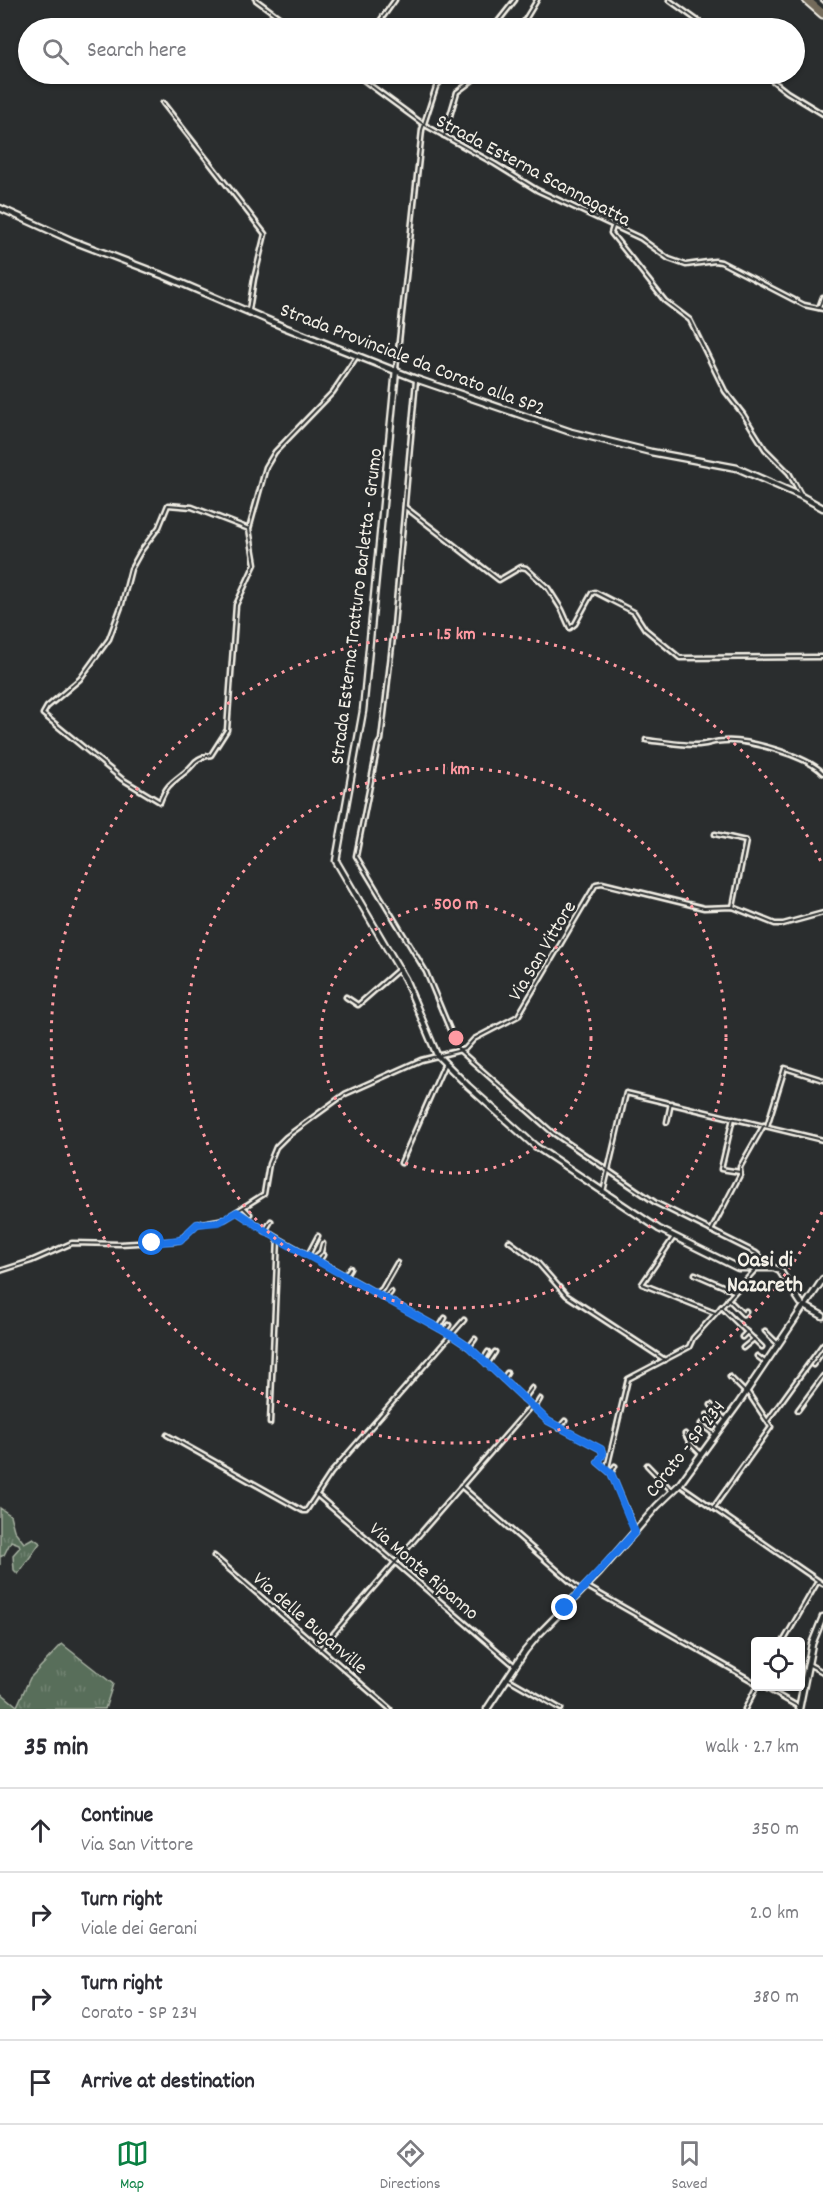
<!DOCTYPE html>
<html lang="en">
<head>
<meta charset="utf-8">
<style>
	body { margin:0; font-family:Dekko,sans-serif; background:#f7f7f7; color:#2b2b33 }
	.controls { position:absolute; right:18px; bottom:18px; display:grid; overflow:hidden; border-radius:6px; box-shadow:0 2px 4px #0004 }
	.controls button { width:54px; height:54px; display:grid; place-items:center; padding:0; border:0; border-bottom:2px solid #e1e1e2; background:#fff; color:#2b2b33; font:30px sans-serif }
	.stop { position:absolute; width:18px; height:18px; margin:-14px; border:4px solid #1a73e8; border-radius:50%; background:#fff }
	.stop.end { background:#1a73e8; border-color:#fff; box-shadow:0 2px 6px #0008 }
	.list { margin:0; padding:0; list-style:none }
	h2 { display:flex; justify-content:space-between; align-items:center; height:78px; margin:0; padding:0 24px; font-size:26px }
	h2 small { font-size:20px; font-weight:400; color:#7c7c81 }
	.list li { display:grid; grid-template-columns:39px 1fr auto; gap:18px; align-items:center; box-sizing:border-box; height:84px; padding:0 24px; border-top:2px solid #e1e1e2 }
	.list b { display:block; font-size:22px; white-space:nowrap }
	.list p { margin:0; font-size:20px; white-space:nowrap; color:#7c7c81 }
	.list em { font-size:20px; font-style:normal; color:#7c7c81 }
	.icon { flex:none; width:33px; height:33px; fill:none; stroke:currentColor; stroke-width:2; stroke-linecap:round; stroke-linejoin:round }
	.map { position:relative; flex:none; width:823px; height:1709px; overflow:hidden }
	.search { position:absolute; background:#fff; box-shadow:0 2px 4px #0004; left:18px; right:18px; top:18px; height:66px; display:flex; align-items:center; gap:15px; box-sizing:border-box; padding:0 21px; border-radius:33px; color:#7c7c81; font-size:22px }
	.sheet { height:414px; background:#fff }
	nav { display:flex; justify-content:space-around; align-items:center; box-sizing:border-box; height:84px; border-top:2px solid #e1e1e2; background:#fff; font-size:16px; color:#7c7c81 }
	nav a { display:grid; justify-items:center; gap:3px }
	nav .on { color:#0b8043 }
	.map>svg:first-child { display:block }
	.grass { fill:url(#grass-tufts); stroke:#a6b0a1; stroke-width:1.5 }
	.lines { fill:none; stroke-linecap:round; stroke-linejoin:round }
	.street-casing { stroke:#f4f1e8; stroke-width:7 }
	.secondary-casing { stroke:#f4f1e8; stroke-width:9 }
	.highway-casing { stroke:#f4f1e8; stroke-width:11 }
	.street { stroke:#2a2d2e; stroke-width:2 }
	.secondary { stroke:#2a2d2e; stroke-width:4.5 }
	.highway { stroke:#736b5a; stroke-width:7 }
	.route { stroke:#1a73e8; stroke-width:8 }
	.ring { fill:none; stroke:#ff9aa2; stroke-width:3; stroke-dasharray:3 6 }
	.labels { text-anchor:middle; stroke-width:5; stroke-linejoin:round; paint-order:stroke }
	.street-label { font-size:20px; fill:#f4f1e8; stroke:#2a2d2e }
	.quarter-label { font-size:22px; font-weight:bold; fill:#f4f1e8; stroke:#2a2d2e }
	.centre { fill:#ff9aa2; stroke:#2a2d2e; stroke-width:3 }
	.ring-label { font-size:18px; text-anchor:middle; font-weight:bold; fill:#ff9aa2; stroke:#2a2d2e; stroke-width:5; stroke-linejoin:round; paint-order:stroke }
</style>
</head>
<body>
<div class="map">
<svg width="823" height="1709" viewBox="0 0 823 1709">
	<defs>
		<pattern id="grass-tufts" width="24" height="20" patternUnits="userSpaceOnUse" patternTransform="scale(1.5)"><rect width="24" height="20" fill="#596e5a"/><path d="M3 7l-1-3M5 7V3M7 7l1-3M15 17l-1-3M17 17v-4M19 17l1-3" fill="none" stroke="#718372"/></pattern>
	</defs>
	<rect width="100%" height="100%" fill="#2a2d2e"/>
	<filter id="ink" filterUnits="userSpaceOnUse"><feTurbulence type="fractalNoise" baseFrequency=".0167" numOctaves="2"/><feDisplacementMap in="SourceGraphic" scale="12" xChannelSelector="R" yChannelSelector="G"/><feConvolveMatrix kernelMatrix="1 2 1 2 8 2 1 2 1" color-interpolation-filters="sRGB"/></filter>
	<g filter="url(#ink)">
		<g class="grass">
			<path d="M0,1508L10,1515L14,1530L24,1543L33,1538L40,1543L18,1574L14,1570L13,1555L20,1547L19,1544L11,1541L4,1555L0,1557V1565Z"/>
			<path d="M62,1644L113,1684L105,1709H0V1692L17,1706L30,1678Z"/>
		</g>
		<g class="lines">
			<defs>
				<g id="street">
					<path d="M256,0L294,28"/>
					<path d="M669,0L708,28"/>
					<path d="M375,28L395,0"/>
					<path d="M493,28L515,0"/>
					<path d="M520,28L537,0"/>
					<path d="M355,74L423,124L495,164L537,190L640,238L669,259L686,265L715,261L721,262L804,305L823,309"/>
					<path d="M764,74L787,92L823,114"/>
					<path d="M163,103L265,234L254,279L249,310"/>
					<path d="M444,136L457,92L481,74"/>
					<path d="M613,227L611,233L665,301L690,320L725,391L743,414L765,449L789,473L801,495"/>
					<path d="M819,308L823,297"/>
					<path d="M396,369L422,130L436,87L447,74"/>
					<path d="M416,380L393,637L381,740L378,745L356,856L426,972L458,1049L553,1133L656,1203L756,1253L774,1268"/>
					<path d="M405,507L499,580L521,567L526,568L548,588L562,610L570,628L575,624L592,593L595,592L634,612L645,629L680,658L823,657"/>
					<path d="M249,529L192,507L168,505L159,527L141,551L131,569L122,604L109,639L80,679L47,707L43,714L122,779L160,802C166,786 171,783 184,773C198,762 191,760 211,755L227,730L236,605L255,564L249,529L266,467L275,452L333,392L357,356"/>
					<path d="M646,740C662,742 680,745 696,745C706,745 714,741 724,741C748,739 807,756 823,773"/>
					<path d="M715,834L746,841L733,907"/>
					<path d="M346,997L358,1005L399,969"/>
					<path d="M733,1118L721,1169L740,1172"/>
					<path d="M667,1122L671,1103"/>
					<path d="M767,1126L785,1068L823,1080"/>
					<path d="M401,1163L445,1063"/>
					<path d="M603,1192L626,1093L823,1140"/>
					<path d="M244,1208L250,1214"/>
					<path d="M237,1212L278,1238L451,1335L469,1347L548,1421L601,1449L603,1454L598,1462L611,1473L635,1530"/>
					<path d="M265,1231L271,1221"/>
					<path d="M711,1231L740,1175V1167L764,1125"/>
					<path d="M674,1237L642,1284L715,1313"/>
					<path d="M509,1241L537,1262L566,1295L665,1360"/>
					<path d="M308,1255L318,1236"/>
					<path d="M314,1258L321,1252L323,1244"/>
					<path d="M319,1261L323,1255"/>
					<path d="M0,1271L31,1261L72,1243L120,1244L174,1241L180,1240L197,1224L225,1219L264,1194L269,1164L276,1147L286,1137L345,1094L421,1060L465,1049L474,1039L518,1016L596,884L602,883L704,908L733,907L775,924H783L823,913"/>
					<path d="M695,1274L734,1291"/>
					<path d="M345,1276L350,1268"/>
					<path d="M377,1293L382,1289L397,1263"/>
					<path d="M386,1298L391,1292"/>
					<path d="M728,1299L743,1314L746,1311"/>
					<path d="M721,1307L762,1347"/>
					<path d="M439,1328L445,1318"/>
					<path d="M444,1331L449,1325"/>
					<path d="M765,1331L778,1344"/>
					<path d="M451,1335L464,1320"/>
					<path d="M742,1337L747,1332"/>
					<path d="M469,1347L475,1339"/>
					<path d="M743,1348L754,1339"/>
					<path d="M757,1356L766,1363"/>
					<path d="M483,1360L488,1352"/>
					<path d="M487,1364L495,1352"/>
					<path d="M813,1365L823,1351"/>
					<path d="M730,1377L746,1393"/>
					<path d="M503,1379L507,1373"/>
					<path d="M524,1399L532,1388"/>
					<path d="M711,1405L726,1420"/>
					<path d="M532,1406L537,1404L540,1399"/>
					<path d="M798,1410L823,1376"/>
					<path d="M707,1415L720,1428"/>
					<path d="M768,1420L823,1344"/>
					<path d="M270,1423L278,1238"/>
					<path d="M701,1424L715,1435"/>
					<path d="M559,1428L565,1421"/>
					<path d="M685,1434L690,1443L701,1454"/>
					<path d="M167,1435L303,1511H306L331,1473L451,1335"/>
					<path d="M647,1465L672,1491"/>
					<path d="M607,1468L628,1379L689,1347L693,1338L756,1269"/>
					<path d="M611,1473L615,1466"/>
					<path d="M680,1485L823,1584"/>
					<path d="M461,1486L581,1591"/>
					<path d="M317,1495L515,1666"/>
					<path d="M713,1508L771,1427L747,1391"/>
					<path d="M214,1556L390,1709"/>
					<path d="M586,1586L756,1683"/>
					<path d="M783,1642L818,1581"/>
					<path d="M320,1649L531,1406"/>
					<path d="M808,1664L823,1672"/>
					<path d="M507,1678L561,1709"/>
					<path d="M762,1686L799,1707"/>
					<path d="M745,1709L757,1686"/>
				</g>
				<g id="secondary">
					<path d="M815,0L823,7"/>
					<path d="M0,208L73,241L167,277L284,327L416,379L571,432L651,452L737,468L801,496L823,508"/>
					<path d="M396,370L363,711L336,861L405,979L437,1055L468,1086L535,1146L659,1229L738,1268H774L780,1271L801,1303"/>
					<path d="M807,1303L823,1279"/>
					<path d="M805,1306L823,1316"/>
					<path d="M487,1709L525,1651L539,1634L599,1573L657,1506L679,1485L738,1404L804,1306"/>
					<path d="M799,1709L812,1644L823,1617"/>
				</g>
				<path id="highway" d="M807,0L823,14"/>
			</defs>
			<use href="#street" class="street-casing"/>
			<use href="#secondary" class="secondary-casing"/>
			<use href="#highway" class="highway-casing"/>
			<use href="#street" class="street"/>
			<use href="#secondary" class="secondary"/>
			<use href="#highway" class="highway"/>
		</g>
	</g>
	<g class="lines" filter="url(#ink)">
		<path class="route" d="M152,1243L180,1240L197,1224L219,1222L237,1212L278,1239L451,1335L469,1347L548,1421L601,1449L603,1454L598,1462L611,1473L635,1532L565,1608"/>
	</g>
	<g class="ring">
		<circle cx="456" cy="1038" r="135"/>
		<circle cx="456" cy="1038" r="270"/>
		<path d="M822 1212A405 405 0 1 1 822 864"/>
	</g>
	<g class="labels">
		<g class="street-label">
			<text transform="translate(534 169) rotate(28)" y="7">Strada Esterna Scannagatta</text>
			<text transform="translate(413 358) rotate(21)" y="7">Strada Provinciale da Corato alla SP2</text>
			<text transform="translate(355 606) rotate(-83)" y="7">Strada Esterna Tratturo Barletta - Grumo</text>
			<text transform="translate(541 950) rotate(-59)" y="7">Via San Vittore</text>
			<text transform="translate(684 1448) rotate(-52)" y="7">Corato - SP 234</text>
			<text transform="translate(425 1570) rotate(41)" y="7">Via Monte Ripanno</text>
			<text transform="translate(311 1622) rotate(41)" y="7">Via delle Buganville</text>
		</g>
		<g class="quarter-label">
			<text x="765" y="1266">Oasi di<tspan x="765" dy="25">Nazareth</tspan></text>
		</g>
	</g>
	<circle cx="456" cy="1038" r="9" class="centre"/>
	<g class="ring-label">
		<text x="456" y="639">1.5 km</text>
		<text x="456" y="774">1 km</text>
		<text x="456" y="909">500 m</text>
	</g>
</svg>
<div class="controls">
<button><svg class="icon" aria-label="locate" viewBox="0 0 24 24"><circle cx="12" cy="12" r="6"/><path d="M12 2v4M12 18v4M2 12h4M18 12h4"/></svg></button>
</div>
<div class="stop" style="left:152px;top:1243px"></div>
<div class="stop end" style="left:565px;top:1608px"></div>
<div class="search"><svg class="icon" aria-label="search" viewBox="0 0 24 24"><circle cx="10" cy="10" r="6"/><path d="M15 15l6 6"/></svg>Search here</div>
</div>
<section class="sheet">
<h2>35 min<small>Walk · 2.7 km</small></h2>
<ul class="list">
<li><svg class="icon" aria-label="ahead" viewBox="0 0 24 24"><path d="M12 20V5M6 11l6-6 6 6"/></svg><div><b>Continue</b><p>Via San Vittore</p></div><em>350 m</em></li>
<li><svg class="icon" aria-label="right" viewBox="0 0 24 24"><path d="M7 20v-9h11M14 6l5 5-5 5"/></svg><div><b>Turn right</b><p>Viale dei Gerani</p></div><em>2.0 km</em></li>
<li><svg class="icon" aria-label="right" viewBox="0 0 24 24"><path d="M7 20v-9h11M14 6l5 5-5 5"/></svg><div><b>Turn right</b><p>Corato - SP 234</p></div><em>380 m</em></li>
<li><svg class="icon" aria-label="arrive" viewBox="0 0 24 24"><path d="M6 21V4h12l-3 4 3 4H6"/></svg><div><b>Arrive at destination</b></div></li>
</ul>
</section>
<nav>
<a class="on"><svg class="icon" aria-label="map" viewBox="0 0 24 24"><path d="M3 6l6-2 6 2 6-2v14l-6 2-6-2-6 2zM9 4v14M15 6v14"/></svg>Map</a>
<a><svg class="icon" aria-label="directions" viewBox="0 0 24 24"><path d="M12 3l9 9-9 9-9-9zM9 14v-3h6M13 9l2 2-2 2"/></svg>Directions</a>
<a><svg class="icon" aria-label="saved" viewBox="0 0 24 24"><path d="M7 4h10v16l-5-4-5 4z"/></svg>Saved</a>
</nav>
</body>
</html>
